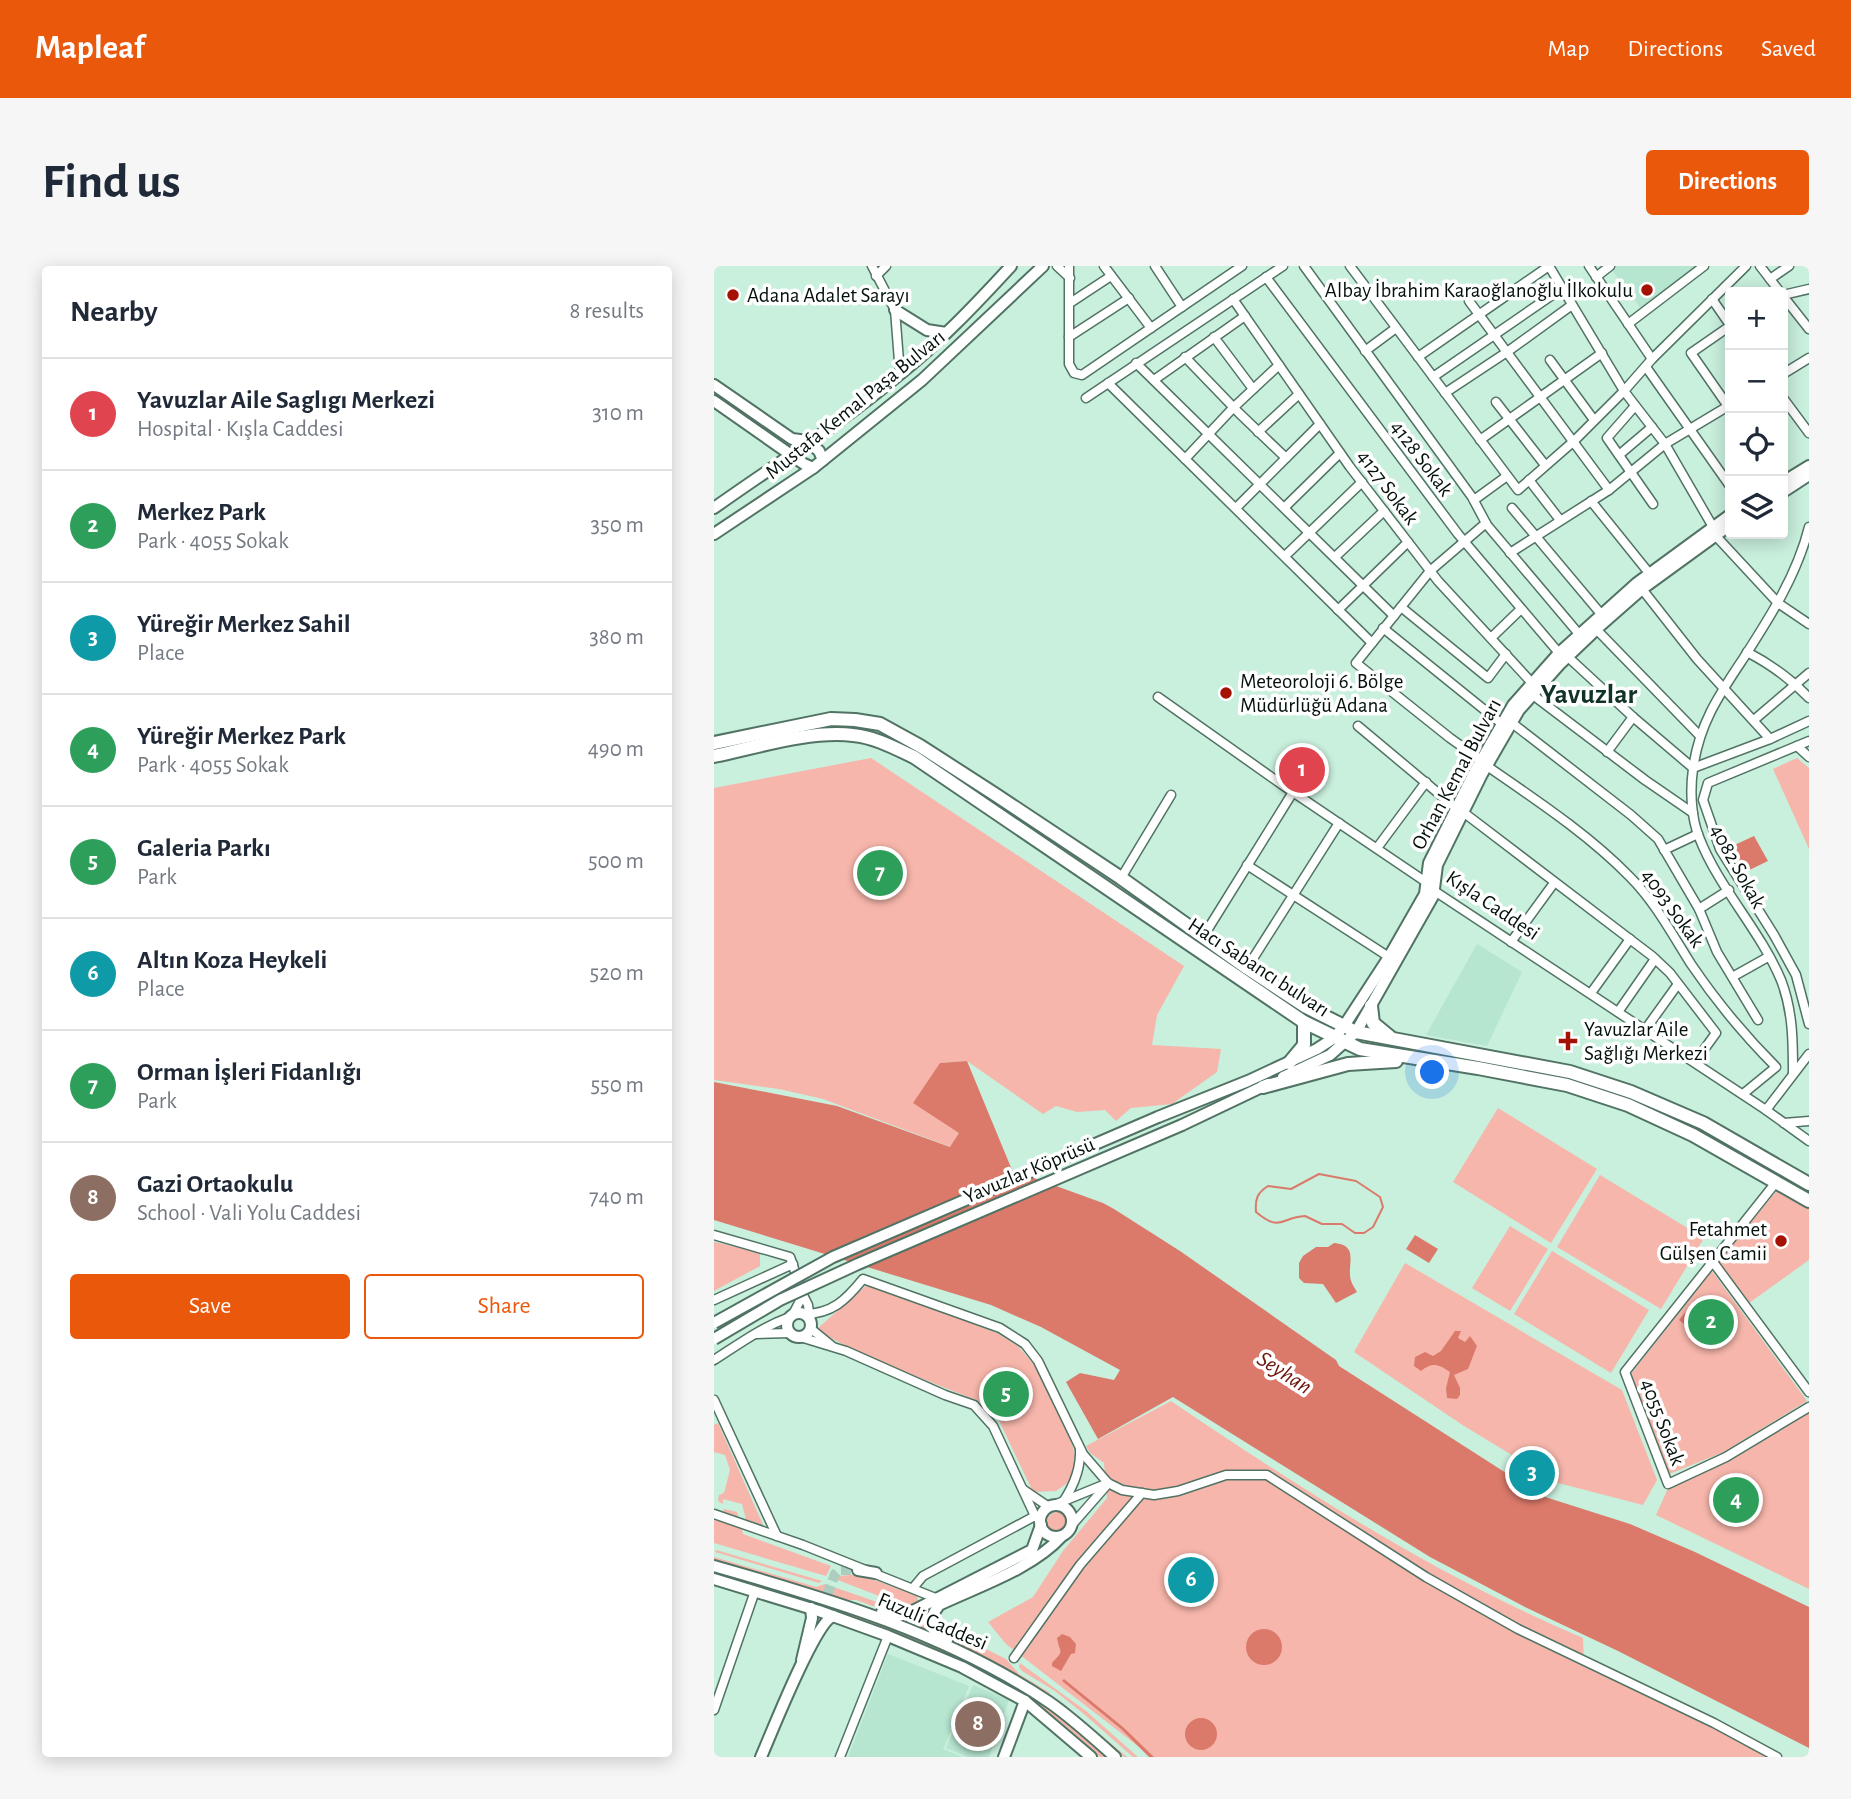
<!DOCTYPE html>
<html lang="en">
<head>
<meta charset="utf-8">
<style>
	body { margin:0; font-family:"Alegreya Sans",sans-serif; background:#f6f6f7; color:#1f2937 }
	.controls { position:absolute; right:21px; top:21px; display:grid; overflow:hidden; border-radius:7px; box-shadow:0 4px 18px #0003 }
	.controls button { width:63px; height:63px; display:grid; place-items:center; padding:0; border:0; border-bottom:2px solid #e0e1e3; background:#fff; color:#1f2937; font:35px sans-serif }
	.you { position:absolute; left:719px; top:807px; width:24px; height:24px; margin:-18px; border:5px solid #fff; border-radius:50%; background:#1a73e8; box-shadow:0 0 0 10px #1a73e833 }
	.badge { display:grid; place-items:center; width:46px; height:46px; border-radius:50%; background:#ea580c; color:#fff; font-size:23px; font-weight:700 }
	.pin { position:absolute; translate:-50% -50%; border:4px solid #fff; box-shadow:0 2px 7px #0006 }
	.list { margin:0; padding:0; list-style:none }
	h2 { display:flex; justify-content:space-between; align-items:center; height:91px; margin:0; padding:0 28px; font-size:30px }
	h2 small { font-size:23px; font-weight:400; color:#747a83 }
	.list li { display:grid; grid-template-columns:46px 1fr auto; gap:21px; align-items:center; box-sizing:border-box; height:112px; padding:0 28px; border-top:2px solid #e0e1e3 }
	.list b { display:block; font-size:26px; white-space:nowrap }
	.list p { margin:0; font-size:23px; white-space:nowrap; color:#747a83 }
	.list em { font-size:23px; font-style:normal; color:#747a83 }
	.actions { display:flex; gap:14px; padding:21px 28px }
	.actions a { flex:1; padding:16px 0; border:2px solid #ea580c; border-radius:7px; text-align:center; font-size:24px; color:#ea580c }
	.actions .main { background:#ea580c; color:#fff }
	.icon { flex:none; width:38px; height:38px; fill:none; stroke:currentColor; stroke-width:2; stroke-linecap:round; stroke-linejoin:round }
	.map { position:relative; flex:none; width:1095px; height:1491px; overflow:hidden; border-radius:7px }
	header { display:flex; align-items:center; gap:42px; box-sizing:border-box; height:98px; padding:0 35px; background:#ea580c; color:#fff }
	header strong { font-size:33px }
	nav { display:flex; gap:38px; margin-inline-start:auto; font-size:24px }
	.intro { display:flex; align-items:center; justify-content:space-between; box-sizing:border-box; height:168px; padding:0 42px }
	h1 { margin:0; font-size:49px }
	.button { padding:18px 32px; border-radius:7px; background:#ea580c; color:#fff; font-size:24px; font-weight:700 }
	main { display:flex; gap:42px; padding:0 42px }
	aside { flex:1; background:#fff; border-radius:7px; box-shadow:0 4px 18px #0003 }
	.map>svg:first-child { display:block }
	.built { fill:#b6e5d0 }
	.green { fill:#f7b6ab }
	.water { fill:#db7a6b }
	.lines { fill:none; stroke-linecap:round; stroke-linejoin:round }
	.stream { stroke:#db7a6b; stroke-width:2 }
	.secondary-tunnel { stroke:#abcebe; stroke-width:10; stroke-dasharray:10 5; stroke-linecap:butt }
	.street-casing { stroke:#517364; stroke-width:11 }
	.secondary-casing { stroke:#517364; stroke-width:14 }
	.primary-casing { stroke:#517364; stroke-width:16 }
	.street { stroke:#fff; stroke-width:8 }
	.secondary { stroke:#fff; stroke-width:10 }
	.primary { stroke:#fff; stroke-width:12 }
	.secondary-bridge-casing { stroke:#517364; stroke-width:14; stroke-linecap:butt }
	.secondary-bridge { stroke:#fff; stroke-width:10 }
	.poi-dot { fill:#a51103; stroke:#fff; stroke-width:2.5 }
	.labels { text-anchor:middle; stroke-width:7; stroke-linejoin:round; paint-order:stroke }
	.poi-label { font-size:21px; fill:#04110b; stroke:#fff; text-anchor:start }
	.street-label { font-size:21px; fill:#04110b; stroke:#fff }
	.water-label { font-size:23px; font-style:italic; fill:#6e170d; stroke:#fff }
	.district-label { font-size:28px; font-weight:bold; fill:#113326; stroke:#fff }
</style>
</head>
<body>
<header>
<strong>Mapleaf</strong>
<nav><a>Map</a><a>Directions</a><a>Saved</a></nav>
</header>
<div class="intro"><h1>Find us</h1><a class="button">Directions</a></div>
<main>
<aside>
<h2>Nearby<small>8 results</small></h2>
<ul class="list">
<li><span class="badge" style="background:#e0444e">1</span><div><b>Yavuzlar Aile Saglıgı Merkezi</b><p>Hospital · Kışla Caddesi</p></div><em>310 m</em></li>
<li><span class="badge" style="background:#2e9e5b">2</span><div><b>Merkez Park</b><p>Park · 4055 Sokak</p></div><em>350 m</em></li>
<li><span class="badge" style="background:#0f9aa8">3</span><div><b>Yüreğir Merkez Sahil</b><p>Place</p></div><em>380 m</em></li>
<li><span class="badge" style="background:#2e9e5b">4</span><div><b>Yüreğir Merkez Park</b><p>Park · 4055 Sokak</p></div><em>490 m</em></li>
<li><span class="badge" style="background:#2e9e5b">5</span><div><b>Galeria Parkı</b><p>Park</p></div><em>500 m</em></li>
<li><span class="badge" style="background:#0f9aa8">6</span><div><b>Altın Koza Heykeli</b><p>Place</p></div><em>520 m</em></li>
<li><span class="badge" style="background:#2e9e5b">7</span><div><b>Orman İşleri Fidanlığı</b><p>Park</p></div><em>550 m</em></li>
<li><span class="badge" style="background:#8d6e63">8</span><div><b>Gazi Ortaokulu</b><p>School · Vali Yolu Caddesi</p></div><em>740 m</em></li>
</ul>
<div class="actions"><a class="main">Save</a><a>Share</a></div>
</aside>
<div class="map">
<svg width="1095" height="1491" viewBox="0 0 1095 1491">
	<rect width="100%" height="100%" fill="#c9efdd"/>
	<g class="built">
		<path d="M903,0H982L928,44L898,4Z"/>
		<path d="M763,678L808,706L773,780L712,769Z"/>
		<path d="M174,1388L255,1420L229,1483L248,1491H134Z"/>
		<path d="M259,1419L295,1434L275,1491H254L232,1482Z"/>
	</g>
	<g class="green">
		<path d="M157,492L470,700L443,749L438,779L507,783L503,806L458,838L417,842L402,855L391,844L363,846L342,840L329,848L253,795L226,797L245,867L237,881L109,833L65,823L0,814V522Z"/>
		<path d="M1083,492L1095,502V583L1059,503Z"/>
		<path d="M784,842L883,903L837,977L739,916Z"/>
		<path d="M886,909L990,972L947,1043L843,981Z"/>
		<path d="M1065,922L1095,942V994L1035,1037L1004,996Z"/>
		<path d="M796,960L834,983L796,1045L758,1022Z"/>
		<path d="M0,976L46,986V1000L0,1025Z"/>
		<path d="M838,985L935,1044L897,1107L800,1048Z"/>
		<path d="M691,997L908,1124L943,1214L929,1239L844,1217L750,1160L640,1086Z"/>
		<path d="M998,1005L1093,1135L1010,1186L955,1208L917,1108Z"/>
		<path d="M154,1018L283,1067L304,1080L322,1101L354,1163L362,1193L355,1216L342,1225L319,1226L281,1146L264,1135L156,1092L107,1067L104,1062Z"/>
		<path d="M457,1135C588,1224 723,1310 869,1372L870,1398L939,1429L1057,1491H438L292,1378L274,1356L319,1331L349,1285L393,1232L390,1197L376,1187L372,1180Z"/>
		<path d="M1095,1146V1323L942,1249L955,1220L1014,1194Z"/>
		<path d="M4,1157L50,1261L33,1257L28,1238L9,1233V1238L4,1235L5,1229L10,1227L16,1204L11,1189L0,1186V1159Z"/>
		<path d="M10,1243L23,1246L29,1268L117,1300L112,1310L0,1277V1254L6,1255Z"/>
		<circle cx="344" cy="1257" r="11"/>
		<path d="M2,1284L108,1315L105,1317L1,1286Z"/>
		<path d="M0,1291L102,1321L111,1318L189,1345L181,1348L142,1334H132L0,1294Z"/>
		<path d="M0,1305C114,1338 231,1372 330,1439C352,1454 371,1473 391,1491H386C368,1474 349,1457 329,1443C232,1374 113,1341 0,1308Z"/>
		<path d="M145,1308L203,1330L205,1338L196,1342L116,1311Z"/>
		<path d="M229,1335L217,1342L213,1349L216,1367L181,1353Z"/>
		<path d="M220,1357L292,1393L305,1408L336,1427L335,1428L225,1368Z"/>
		<path d="M306,1397L372,1445L424,1491H419L370,1448L341,1425L308,1405L305,1401Z"/>
		<path d="M338,1428L413,1491H410Z"/>
	</g>
	<g class="water">
		<path d="M1040,570L1054,595L1029,607L1014,582Z"/>
		<path d="M253,795L298,904L389,937L400,943L466,985L622,1094L625,1100L828,1230L916,1258L981,1286L1095,1341V1482L904,1385L813,1342L716,1291L459,1131L384,1173L352,1116L366,1107L400,1114L406,1104L327,1061L277,1039L0,954V816L123,840L236,881L245,867L199,837L226,797Z"/>
		<path d="M701,969L724,983L715,997L692,983Z"/>
		<path d="M620,977C643,979 635,994 636,1009C636,1015 640,1021 643,1026L622,1037L609,1018L590,1017L585,1012V997L589,990L602,981H614Z"/>
		<path d="M981,1034L990,1041L974,1061L965,1054Z"/>
		<path d="M741,1065H747L744,1072L751,1076L756,1070L763,1080L754,1103L740,1109L746,1122V1129L743,1133L733,1132L732,1122L736,1106C724,1098 718,1096 707,1105L700,1100L701,1091L711,1086L719,1090L727,1085Z"/>
		<circle cx="550" cy="1381" r="18"/>
		<path d="M348,1368L356,1371L362,1378L361,1387L357,1388L347,1405L338,1400V1397C351,1383 346,1389 343,1372Z"/>
		<path d="M350,1413L409,1461L440,1491H435L407,1463L348,1415Z"/>
		<circle cx="487" cy="1468" r="16"/>
	</g>
	<g class="lines">
		<path class="stream" d="M605,908L642,915L666,931L669,941L659,961L650,967H641L628,958H608L591,950C567,951 567,967 542,946C541,933 543,927 554,920L577,923Z"/>
		<path class="secondary-tunnel" d="M97,1371L121,1308L125,1304H144"/>
		<defs>
			<g id="street">
				<path d="M158,0L181,44L186,108"/>
				<path d="M343,0L356,12"/>
				<path d="M355,0V98L360,107L368,109L528,0"/>
				<path d="M390,0L437,62"/>
				<path d="M441,0L468,41"/>
				<path d="M590,0L758,231L773,259L865,368"/>
				<path d="M636,0L804,224L860,175L910,125L938,93L1032,0"/>
				<path d="M835,0L910,125L951,178L999,261"/>
				<path d="M875,0L938,93"/>
				<path d="M1046,0L1066,26"/>
				<path d="M162,10L172,0"/>
				<path d="M552,11L744,268L845,387"/>
				<path d="M882,11L896,0"/>
				<path d="M1056,13L1075,0"/>
				<path d="M1069,29L1095,23"/>
				<path d="M1069,30L1095,63"/>
				<path d="M519,33L636,201L724,315L818,417"/>
				<path d="M998,33L1016,59"/>
				<path d="M755,35L895,224"/>
				<path d="M356,37L397,10"/>
				<path d="M914,58L990,0"/>
				<path d="M355,71L415,32"/>
				<path d="M500,71L539,123"/>
				<path d="M651,85L682,62"/>
				<path d="M471,91L525,147L572,192"/>
				<path d="M704,91L835,0"/>
				<path d="M836,94L880,154"/>
				<path d="M422,97L680,350"/>
				<path d="M932,101L1016,220"/>
				<path d="M1069,108L1095,92"/>
				<path d="M719,111L847,23"/>
				<path d="M440,114L531,50"/>
				<path d="M394,117L658,377"/>
				<path d="M731,127L793,86L858,39"/>
				<path d="M372,132L569,0"/>
				<path d="M1069,132L1095,167"/>
				<path d="M782,136L831,199"/>
				<path d="M921,140L893,172L939,238"/>
				<path d="M1016,143L977,87L1016,60"/>
				<path d="M544,166L585,128"/>
				<path d="M766,174L888,87"/>
				<path d="M905,189L938,161"/>
				<path d="M471,193L519,142L565,99"/>
				<path d="M815,214L846,254"/>
				<path d="M760,234L793,210"/>
				<path d="M877,235L935,307"/>
				<path d="M571,241L626,187"/>
				<path d="M522,242L606,158"/>
				<path d="M798,242L887,348"/>
				<path d="M1001,269L1064,337L1095,358"/>
				<path d="M796,287L895,224L951,178L1016,139"/>
				<path d="M571,290L648,216"/>
				<path d="M621,291L670,245"/>
				<path d="M928,323L983,393L1056,473"/>
				<path d="M687,341L774,412L792,388"/>
				<path d="M624,344L694,276"/>
				<path d="M669,362L788,458"/>
				<path d="M882,363L986,470"/>
				<path d="M777,372L807,343"/>
				<path d="M1033,386C1058,399 1076,412 1095,432"/>
				<path d="M854,391L919,451L979,502L1056,473L1095,455"/>
				<path d="M819,429L931,514L979,547"/>
				<path d="M444,431L570,520L712,616L719,624L1052,844L1095,875"/>
				<path d="M1040,454L1095,407"/>
				<path d="M798,457L917,549L944,573L985,643L1003,686L1044,754"/>
				<path d="M644,460L742,542"/>
				<path d="M1095,475L994,517L989,534L1006,583L1060,669L1082,709L1095,758"/>
				<path d="M1083,480L1095,491"/>
				<path d="M893,486L919,451"/>
				<path d="M767,494L736,472L642,397L716,305L772,257"/>
				<path d="M773,500C822,534 874,568 916,611C941,636 958,668 977,698C1002,735 1030,769 1062,801L1029,828"/>
				<path d="M749,546L938,690L956,707L1002,767L981,796"/>
				<path d="M663,582L712,516"/>
				<path d="M950,584L984,568"/>
				<path d="M533,599L675,691"/>
				<path d="M407,612L457,529"/>
				<path d="M985,643L1015,624"/>
				<path d="M489,671L579,526"/>
				<path d="M797,676L840,617"/>
				<path d="M533,702L625,557"/>
				<path d="M1020,710L1054,691"/>
				<path d="M877,727L916,673"/>
				<path d="M904,746L941,693"/>
				<path d="M931,764L964,718"/>
				<path d="M1079,808C1079,776 1079,745 1067,714C1046,664 1004,621 985,571C977,551 976,524 979,503C985,458 1005,429 1029,393C1056,351 1083,309 1095,261"/>
				<path d="M1052,844L1095,788"/>
				<path d="M1070,857L1095,855"/>
				<path d="M1063,915L911,1106L954,1218L1012,1191L1095,1141"/>
				<path d="M0,969L76,991L89,1029"/>
				<path d="M999,996L1095,1126"/>
				<path d="M0,1034L79,998"/>
				<path d="M79,1048L89,1029L94,1039L96,1054"/>
				<path d="M90,1048C118,1048 132,1034 149,1013L286,1062L311,1078L324,1095L369,1188L394,1217L408,1224L440,1229L464,1225L512,1209H553L712,1311L804,1363L1000,1457L1063,1491"/>
				<path d="M96,1062L118,1080"/>
				<path d="M42,1068L76,1067"/>
				<path d="M83,1070L132,1085L231,1129L260,1139L279,1160L321,1250L326,1255"/>
				<path d="M0,1094C25,1078 48,1061 76,1051"/>
				<path d="M0,1134L63,1270"/>
				<path d="M310,1224L335,1241"/>
				<path d="M349,1236C359,1221 367,1202 366,1183"/>
				<path d="M340,1239L394,1217"/>
				<path d="M0,1248L89,1279L224,1333"/>
				<path d="M357,1260L392,1220"/>
				<path d="M199,1322L209,1310L321,1250"/>
				<path d="M300,1392L366,1299L428,1227"/>
				<path d="M0,1444L41,1325"/>
				<path d="M126,1491L174,1370"/>
			</g>
			<g id="secondary">
				<path d="M181,44L213,64L232,67"/>
				<path d="M0,119L78,173L94,175L105,185L109,194"/>
				<path d="M0,135L90,198L99,202"/>
				<path d="M1069,216L1095,200"/>
				<path d="M1069,226L1095,209"/>
				<path d="M0,242C62,198 128,157 186,108C226,76 262,38 297,0"/>
				<path d="M0,268L99,202L208,114L329,0"/>
				<path d="M569,811L616,789L642,766L719,630L723,599L768,508L805,444L845,399L887,359L928,323L1016,259"/>
				<path d="M444,851L534,815L603,783L620,772L630,760L675,691L711,628L715,597L761,505L799,439L845,387L923,317L1016,249"/>
				<path d="M468,859L554,818"/>
				<circle cx="85" cy="1059" r="12"/>
				<circle cx="342" cy="1255" r="16"/>
				<path d="M0,1300C116,1333 234,1368 335,1436C358,1452 380,1472 401,1491"/>
				<path d="M144,1304L162,1307"/>
				<path d="M0,1313L105,1345L174,1370L248,1401L311,1435L377,1491"/>
				<path d="M168,1346L181,1351L193,1348L318,1284L327,1259"/>
				<path d="M233,1374C215,1366 213,1355 225,1339C265,1320 318,1303 348,1270"/>
				<path d="M88,1394L98,1352L97,1342"/>
				<path d="M47,1491C58,1466 100,1358 119,1350"/>
				<path d="M290,1491L311,1435"/>
			</g>
			<g id="primary">
				<path d="M0,477L117,453L141,454L166,458L206,480L282,529L407,612L533,702L592,741L642,766L856,806L917,826L989,857L1095,918"/>
				<path d="M0,490C43,481 96,464 139,469C161,471 181,482 200,491L590,756L646,783L764,802L853,819L914,839L979,869L1095,935"/>
				<path d="M657,740L659,757L676,771"/>
				<path d="M575,797L590,779V756"/>
				<path d="M549,821L634,798L682,795"/>
			</g>
		</defs>
		<use href="#street" class="street-casing"/>
		<use href="#secondary" class="secondary-casing"/>
		<use href="#primary" class="primary-casing"/>
		<use href="#street" class="street"/>
		<use href="#secondary" class="secondary"/>
		<use href="#primary" class="primary"/>
		<defs>
			<g id="secondary-bridge">
				<path d="M0,1057L119,991L444,851"/>
				<path d="M0,1073L66,1034L144,998L468,859"/>
			</g>
		</defs>
		<use href="#secondary-bridge" class="secondary-bridge-casing"/>
		<use href="#secondary-bridge" class="secondary-bridge"/>
	</g>
	<g class="poi-dot">
		<circle cx="933" cy="24" r="7"/>
		<circle cx="19" cy="29" r="7"/>
		<circle cx="512" cy="427" r="7"/>
		<path d="M850.5 764.5h7v7h7v7h-7v7h-7v-7h-7v-7h7z"/>
		<circle cx="1067" cy="975" r="7"/>
	</g>
	<g class="labels">
		<g class="poi-label">
			<text x="919" y="31" text-anchor="end">Albay İbrahim Karaoğlanoğlu İlkokulu</text>
			<text x="33" y="36">Adana Adalet Sarayı</text>
			<text x="526" y="422">Meteoroloji 6. Bölge<tspan x="526" dy="24">Müdürlüğü Adana</tspan></text>
			<text x="870" y="770">Yavuzlar Aile<tspan x="870" dy="24">Sağlığı Merkezi</tspan></text>
			<text x="1053" y="970" text-anchor="end">Fetahmet<tspan x="1053" dy="24">Gülşen Camii</tspan></text>
		</g>
		<g class="street-label">
			<text transform="translate(141 138) rotate(-39)" y="7">Mustafa Kemal Paşa Bulvarı</text>
			<text transform="translate(708 192) rotate(53)" y="7">4128 Sokak</text>
			<text transform="translate(674 221) rotate(53)" y="7">4127 Sokak</text>
			<text transform="translate(742 508) rotate(-62)" y="7">Orhan Kemal Bulvarı</text>
			<text transform="translate(1024 600) rotate(61)" y="7">4082 Sokak</text>
			<text transform="translate(779 639) rotate(34)" y="7">Kışla Caddesi</text>
			<text transform="translate(959 642) rotate(54)" y="7">4093 Sokak</text>
			<text transform="translate(545 701) rotate(33)" y="7">Hacı Sabancı bulvarı</text>
			<text transform="translate(315 904) rotate(-23)" y="7">Yavuzlar Köprüsü</text>
			<text transform="translate(949 1156) rotate(69)" y="7">4055 Sokak</text>
			<text transform="translate(219 1355) rotate(23)" y="7">Fuzuli Caddesi</text>
		</g>
		<g class="water-label">
			<text transform="translate(571 1106) rotate(33)" y="8">Seyhan</text>
		</g>
		<g class="district-label">
			<text x="875" y="437">Yavuzlar</text>
		</g>
	</g>
</svg>
<div class="controls">
<button>+</button>
<button>−</button>
<button><svg class="icon" aria-label="locate" viewBox="0 0 24 24"><circle cx="12" cy="12" r="6"/><path d="M12 2v4M12 18v4M2 12h4M18 12h4"/></svg></button>
<button><svg class="icon" aria-label="layers" viewBox="0 0 24 24"><path d="M12 4l9 5-9 5-9-5zM3 14l9 5 9-5"/></svg></button>
</div>
<div class="you"></div>
<div class="pin badge" style="left:588px;top:504px;background:#e0444e">1</div>
<div class="pin badge" style="left:997px;top:1056px;background:#2e9e5b">2</div>
<div class="pin badge" style="left:818px;top:1207px;background:#0f9aa8">3</div>
<div class="pin badge" style="left:1022px;top:1234px;background:#2e9e5b">4</div>
<div class="pin badge" style="left:292px;top:1128px;background:#2e9e5b">5</div>
<div class="pin badge" style="left:477px;top:1314px;background:#0f9aa8">6</div>
<div class="pin badge" style="left:166px;top:607px;background:#2e9e5b">7</div>
<div class="pin badge" style="left:264px;top:1458px;background:#8d6e63">8</div>
</div>
</main>
</body>
</html>
